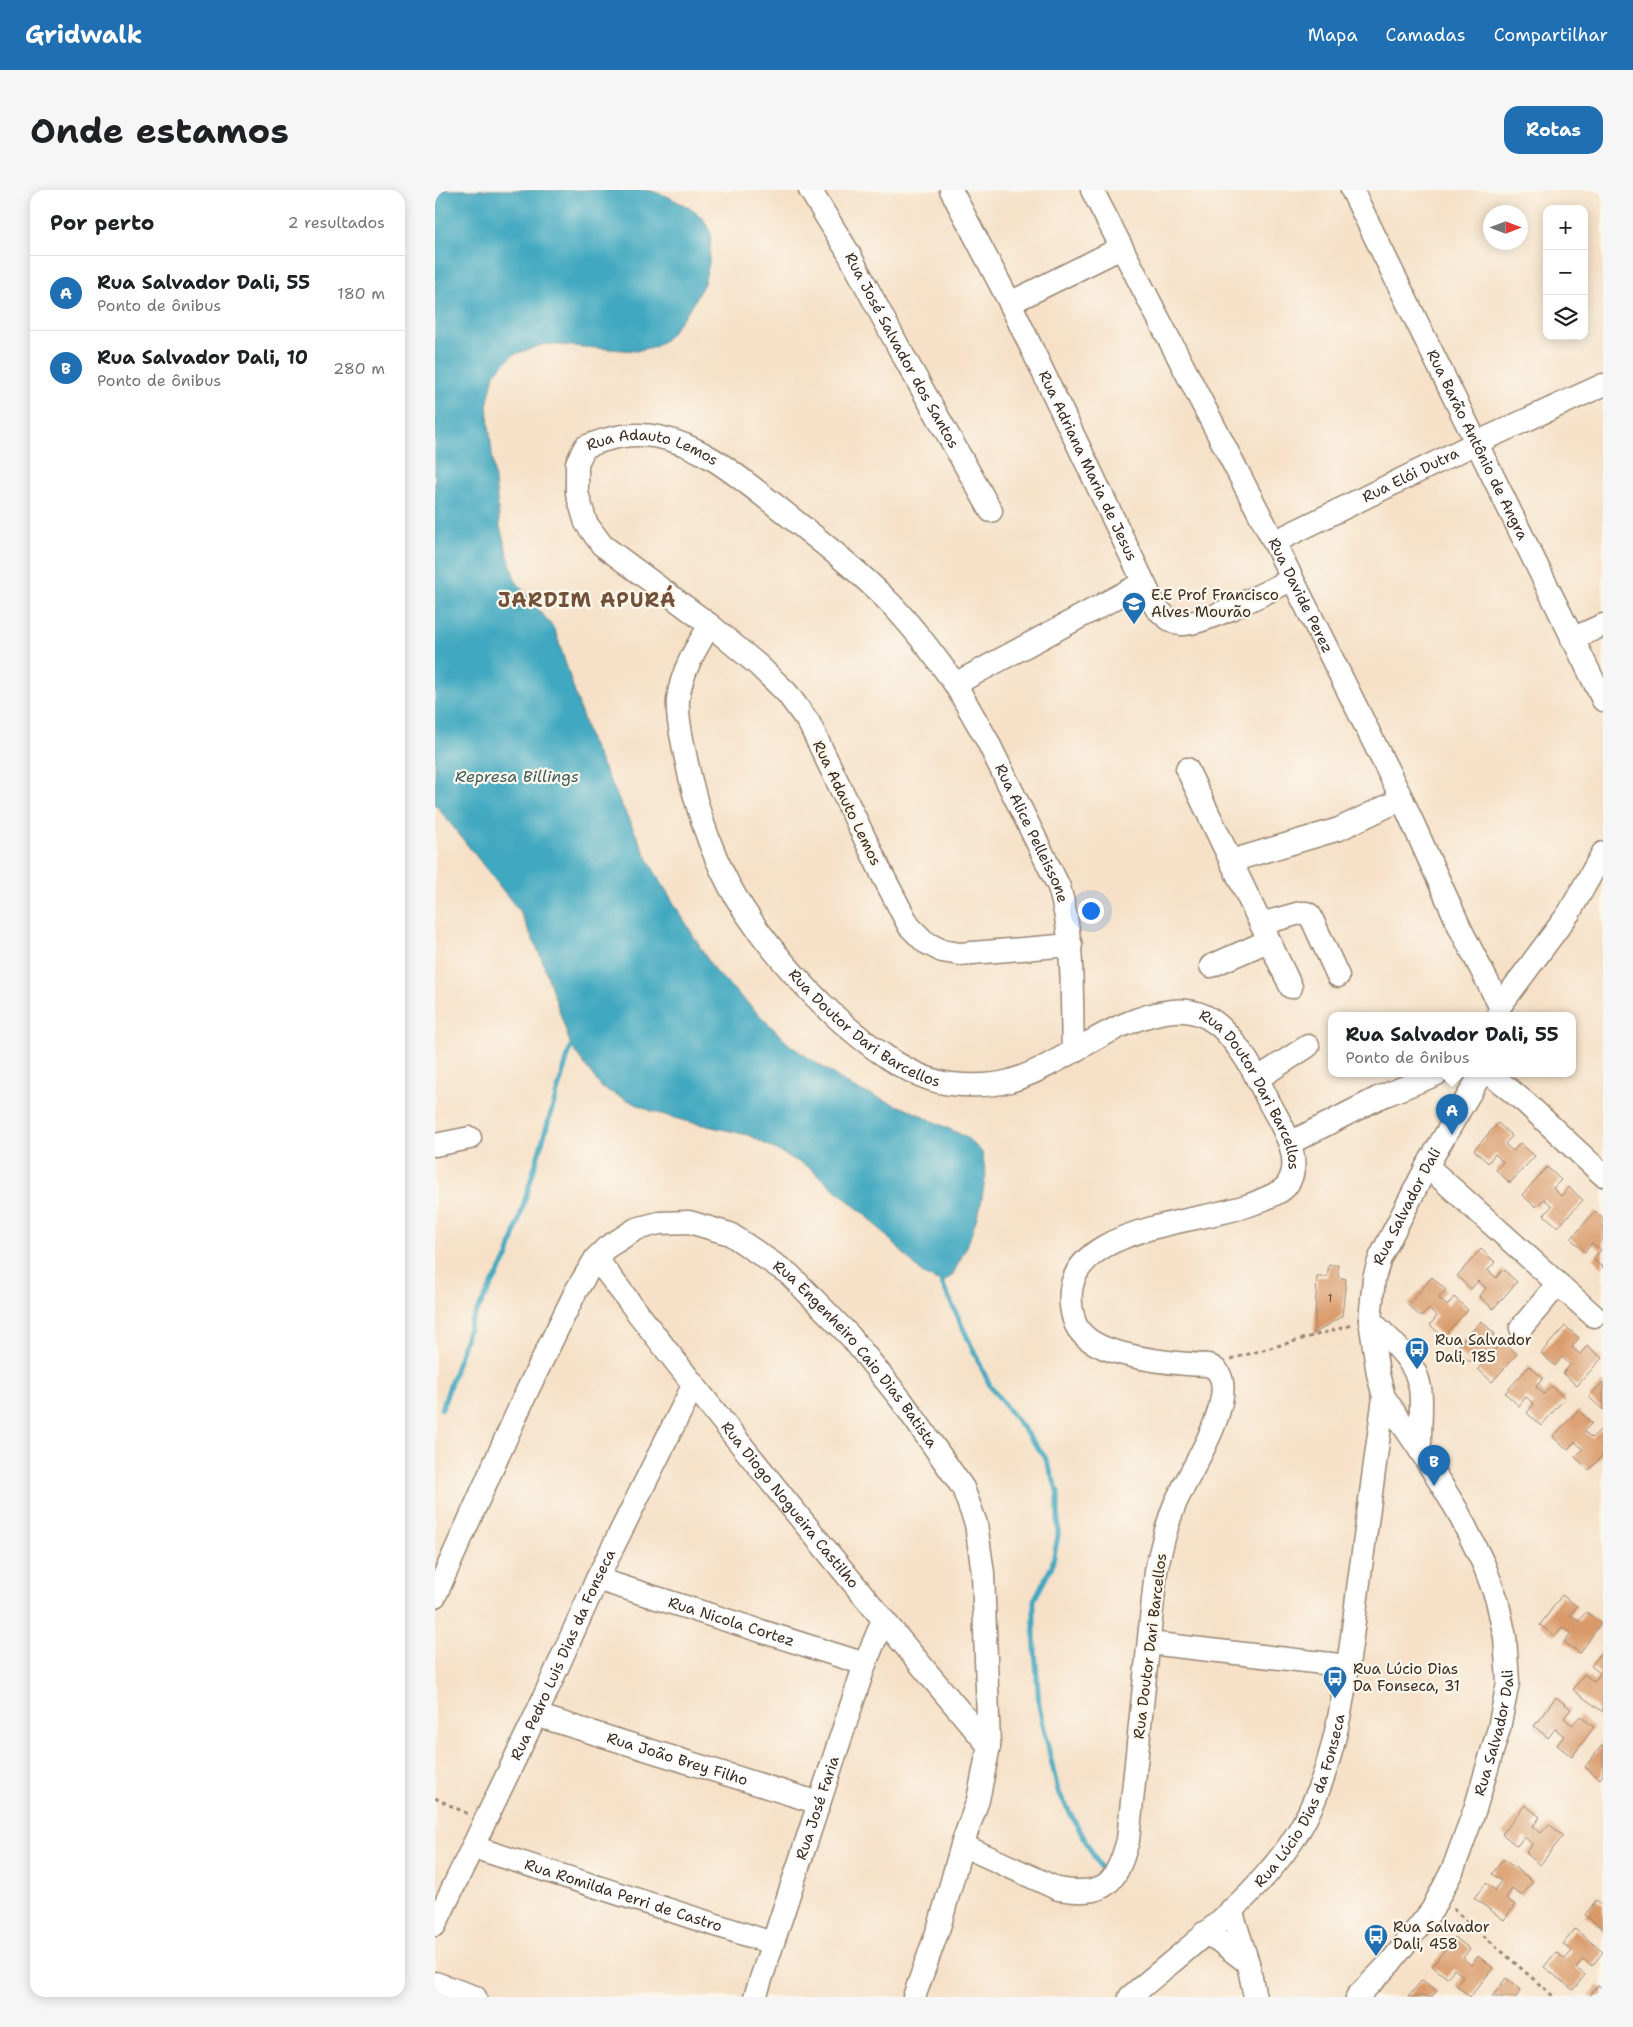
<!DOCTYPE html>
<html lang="pt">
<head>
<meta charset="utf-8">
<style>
	body { margin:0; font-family:"Shantell Sans",sans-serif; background:#f6f6f6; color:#202124 }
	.controls { position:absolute; right:15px; top:15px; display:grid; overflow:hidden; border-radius:10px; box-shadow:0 2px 12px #0003 }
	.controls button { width:45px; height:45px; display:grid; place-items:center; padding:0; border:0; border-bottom:1px solid #e0e0e0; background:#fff; color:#202124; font:25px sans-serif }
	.compass { position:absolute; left:1048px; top:15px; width:45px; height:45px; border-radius:50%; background:#fff; box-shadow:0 2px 12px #0003; rotate:90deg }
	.you { position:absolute; left:655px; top:720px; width:18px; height:18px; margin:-12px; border:4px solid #fff; border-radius:50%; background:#1a73e8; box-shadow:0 0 0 8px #1a73e833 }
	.badge { display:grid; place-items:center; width:32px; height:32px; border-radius:50%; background:#1f6fb2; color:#fff; font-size:16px; font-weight:700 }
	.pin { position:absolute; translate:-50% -41px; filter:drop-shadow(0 1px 2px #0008) }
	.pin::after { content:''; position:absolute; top:26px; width:18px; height:15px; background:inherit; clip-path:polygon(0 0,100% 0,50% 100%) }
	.popup { position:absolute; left:893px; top:822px; width:248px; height:65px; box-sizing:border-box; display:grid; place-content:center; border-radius:10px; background:#fff; filter:drop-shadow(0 1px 4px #0005); font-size:16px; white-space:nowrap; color:#757577 }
	.popup b { font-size:19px; color:#202124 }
	.popup::after { content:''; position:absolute; left:50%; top:100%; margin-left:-10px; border:10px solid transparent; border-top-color:#fff }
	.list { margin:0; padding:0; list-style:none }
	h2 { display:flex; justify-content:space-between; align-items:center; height:65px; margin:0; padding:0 20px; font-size:21px }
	h2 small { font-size:16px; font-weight:400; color:#757577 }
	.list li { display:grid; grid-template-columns:32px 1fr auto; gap:15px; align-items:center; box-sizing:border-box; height:75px; padding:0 20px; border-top:1px solid #e0e0e0 }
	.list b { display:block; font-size:19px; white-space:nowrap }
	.list p { margin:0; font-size:16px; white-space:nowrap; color:#757577 }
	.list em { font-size:16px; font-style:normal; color:#757577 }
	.icon { flex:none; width:28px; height:28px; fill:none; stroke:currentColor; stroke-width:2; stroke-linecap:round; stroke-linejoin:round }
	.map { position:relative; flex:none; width:1168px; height:1807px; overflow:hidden; border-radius:15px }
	header { display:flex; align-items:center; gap:30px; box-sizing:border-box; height:70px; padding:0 25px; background:#1f6fb2; color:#fff }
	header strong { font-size:24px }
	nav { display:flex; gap:28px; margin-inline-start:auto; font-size:18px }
	.intro { display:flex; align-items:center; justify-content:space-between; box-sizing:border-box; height:120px; padding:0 30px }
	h1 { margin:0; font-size:35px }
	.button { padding:12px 22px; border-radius:15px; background:#1f6fb2; color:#fff; font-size:18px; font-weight:700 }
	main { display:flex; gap:30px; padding:0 30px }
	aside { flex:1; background:#fff; border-radius:15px; box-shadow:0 2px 12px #0003 }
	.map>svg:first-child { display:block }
	.water { fill:#3fa8c0; stroke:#3d696f }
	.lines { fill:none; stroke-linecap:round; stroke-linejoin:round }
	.stream { stroke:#3fa8c0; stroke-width:5 }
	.building { fill:#d99967 }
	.minor-casing { stroke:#988673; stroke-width:25 }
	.path { stroke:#988673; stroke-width:3; stroke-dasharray:4 4; stroke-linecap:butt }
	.minor { stroke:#fff; stroke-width:22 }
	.labels { text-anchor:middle; stroke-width:4.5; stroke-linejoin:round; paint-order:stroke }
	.number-label { font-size:12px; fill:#624630 }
	.street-label { font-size:15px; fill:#3b2a1e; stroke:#fbf7ec }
	.poi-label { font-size:15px; fill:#3b2a1e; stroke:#fbf7ec; text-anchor:start }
	.water-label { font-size:16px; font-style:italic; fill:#3d5c5f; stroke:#fbf7ec }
	.district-label { font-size:20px; font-weight:bold; letter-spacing:1px; fill:#725138; stroke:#fbf7ec }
</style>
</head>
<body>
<header>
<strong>Gridwalk</strong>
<nav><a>Mapa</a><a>Camadas</a><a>Compartilhar</a></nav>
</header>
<div class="intro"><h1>Onde estamos</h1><a class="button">Rotas</a></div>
<main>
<aside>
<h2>Por perto<small>2 resultados</small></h2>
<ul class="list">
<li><span class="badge">A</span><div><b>Rua Salvador Dali, 55</b><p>Ponto de ônibus</p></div><em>180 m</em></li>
<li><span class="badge">B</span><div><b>Rua Salvador Dali, 10</b><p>Ponto de ônibus</p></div><em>280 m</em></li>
</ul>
</aside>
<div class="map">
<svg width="1168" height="1807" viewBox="0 0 1168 1807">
	<rect width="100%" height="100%" fill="#fbf7ec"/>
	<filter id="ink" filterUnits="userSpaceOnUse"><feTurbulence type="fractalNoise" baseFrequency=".02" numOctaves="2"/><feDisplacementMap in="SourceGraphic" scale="10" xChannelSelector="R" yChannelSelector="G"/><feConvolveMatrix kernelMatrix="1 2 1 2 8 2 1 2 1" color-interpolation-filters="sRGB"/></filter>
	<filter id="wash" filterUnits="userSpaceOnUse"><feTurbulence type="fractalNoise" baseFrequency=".0096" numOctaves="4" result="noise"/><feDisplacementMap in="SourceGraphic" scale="20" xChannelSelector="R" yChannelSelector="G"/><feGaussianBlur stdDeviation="1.12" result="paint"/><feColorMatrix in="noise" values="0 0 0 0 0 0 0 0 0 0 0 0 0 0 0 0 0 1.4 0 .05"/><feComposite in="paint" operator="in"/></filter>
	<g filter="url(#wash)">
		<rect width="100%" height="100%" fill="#f6e1c8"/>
		<path class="water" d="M0,0H213L232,6L253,17L268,28L276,44L274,74L269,93L257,115L234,146L222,156L201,161L109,154L78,165L59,184L52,216L65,337L80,390L120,440L155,550L217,677L279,780L356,856L419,898L479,922L531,947L547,962L551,985L545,1018L533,1054L517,1086L507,1093L488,1084L435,1029L375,978L313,945L250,931L216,921L167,898L136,856L106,767L85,722L0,614Z"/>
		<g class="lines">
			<g class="stream">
				<path d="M507,1093L555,1196L610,1267L623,1302V1346L617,1376L599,1410V1444L604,1516L623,1601L665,1677"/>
				<path d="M7,1219L36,1132L73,1066L136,856"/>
			</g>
		</g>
		<g id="blocks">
			<g class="building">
				<path d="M1063,933L1077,946L1070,954L1078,961L1085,953L1100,966L1075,993L1061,980L1068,972L1060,964L1053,973L1039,960Z"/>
				<path d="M1112,977L1126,990L1118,998L1126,1006L1134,997L1148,1010L1123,1037L1109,1025L1117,1016L1109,1009L1101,1017L1087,1005Z"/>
				<path d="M1160,1021L1168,1028V1078L1158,1069L1166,1060L1157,1053L1150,1062L1136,1049Z"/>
				<path d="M1046,1059L1060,1072L1053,1080L1061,1088L1068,1079L1082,1092L1058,1119L1044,1106L1051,1098L1043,1091L1036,1099L1022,1086Z"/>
				<path d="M894,1075H903V1087L911,1089L907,1126L879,1144L882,1087H892Z"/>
				<path d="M997,1087L1011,1100L1004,1108L1012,1116L1019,1107L1033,1120L1008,1147L995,1135L1002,1126L994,1119L986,1127L973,1115Z"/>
				<path d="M1046,1131L1060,1144L1052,1153L1060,1160L1068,1151L1082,1164L1057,1192L1043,1179L1051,1170L1043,1163L1035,1172L1021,1159Z"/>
				<path d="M1130,1136L1144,1148L1137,1157L1145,1164L1152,1156L1167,1168L1142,1196L1128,1183L1135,1175L1127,1167L1120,1176L1106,1163Z"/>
				<path d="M1094,1176L1108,1188L1101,1197L1109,1204L1116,1196L1130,1208L1106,1236L1092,1223L1099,1214L1091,1207L1084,1216L1070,1203Z"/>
				<path d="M1168,1192V1220L1154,1207Z"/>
				<path d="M1143,1220L1157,1233L1149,1241L1157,1248L1165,1240L1168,1243V1265L1154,1280L1140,1267L1148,1259L1140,1252L1132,1260L1118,1247Z"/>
				<path d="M1127,1405L1142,1416L1135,1425L1144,1431L1151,1422L1166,1433L1145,1463L1129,1452L1136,1443L1127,1437L1120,1446L1105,1435Z"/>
				<path d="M1168,1460V1522L1138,1500L1149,1484L1159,1492L1165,1483L1156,1476Z"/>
				<path d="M1121,1507L1136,1519L1129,1528L1137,1535L1145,1526L1159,1537L1137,1567L1122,1555L1129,1546L1120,1539L1113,1548L1099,1536Z"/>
				<path d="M1168,1554V1585L1165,1589L1150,1577Z"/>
				<path d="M1090,1615L1105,1627L1098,1636L1106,1643L1114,1634L1128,1646L1105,1675L1091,1663L1098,1654L1089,1647L1082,1656L1067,1644Z"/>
				<path d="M1068,1669L1098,1691L1087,1706L1077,1699L1071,1708L1080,1715L1069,1730L1039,1708L1051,1693L1060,1700L1066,1691L1057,1684Z"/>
				<path d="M1161,1710L1168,1715V1739L1150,1725Z"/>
				<path d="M1140,1739L1168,1762L1157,1776L1148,1769L1141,1778L1150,1785L1138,1800L1109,1777L1121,1762L1130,1769L1137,1761L1128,1754Z"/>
				<path d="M1020,1747L1035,1759L1028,1768L1036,1775L1043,1766L1058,1778L1035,1807L1021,1795L1028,1786L1019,1779L1012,1788L997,1776Z"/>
				<path d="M1071,1788L1086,1800L1081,1807H1057Z"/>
				<path d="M987,1790L1002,1801L997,1807H973Z"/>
				<path d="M1163,1795L1168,1799V1807H1154Z"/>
			</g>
		</g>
	</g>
	<g filter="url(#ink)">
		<use href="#blocks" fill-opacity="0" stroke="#988673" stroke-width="1"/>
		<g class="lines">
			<defs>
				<g id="minor">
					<path id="s1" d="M375,0L413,62L464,158L556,321"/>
					<path id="s2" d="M516,0L575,113L721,418C729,425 736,433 747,434C769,435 833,401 856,390"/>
					<path id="s3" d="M657,0L839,352L967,609L1026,740L1065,816"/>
					<path id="s4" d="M917,0L1168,510"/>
					<path d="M575,113L686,58"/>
					<path id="s5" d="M839,352L1043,252L1168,195"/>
					<path id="s6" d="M275,435C261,458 246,482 243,510C242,524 245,540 248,554C257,602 271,652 294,695C329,761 439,885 516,894C535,896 556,896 575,891C631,874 678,827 738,821C775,817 795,844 813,872C821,885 827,898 834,912C846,935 870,969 852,995C845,1004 830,1008 820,1013C762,1036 611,1034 639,1130C644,1147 662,1156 678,1161C708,1170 742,1174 773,1175C777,1177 781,1179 783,1182C803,1210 752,1286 740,1314C731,1336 726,1358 721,1381L693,1650C681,1694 671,1707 623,1699L527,1655"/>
					<path d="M1137,449L1168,435"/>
					<path id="s7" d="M520,494L552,550L624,697C640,751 636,806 638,862"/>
					<path d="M752,579L856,797"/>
					<path d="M796,671L904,639L967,609"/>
					<path d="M826,734L865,723H871L875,725L903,786"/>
					<path id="s8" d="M636,755L525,764L507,761L490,752L474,736L447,684L374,533L352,503L323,475L275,435L167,355L151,333L142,303V273L150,257C174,247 197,242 224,247C269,256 305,288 340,315C380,347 421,378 456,414C480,439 500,466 520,494L708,393"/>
					<path d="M776,776L833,751"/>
					<path d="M1063,826L1065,816L1134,723L1168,663"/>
					<path d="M1055,884L1091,913L1168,985"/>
					<path d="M822,889L873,856"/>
					<path d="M855,953L943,908L1002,884"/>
					<path d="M0,955L35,948"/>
					<path d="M992,976L1159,1126"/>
					<path id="s9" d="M161,1068C287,1235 419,1396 554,1556"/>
					<path d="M935,1130C954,1149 981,1170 985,1198C988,1215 984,1241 985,1260"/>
					<path d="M1086,1138L1123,1094"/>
					<path id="s10" d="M162,1389L430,1474"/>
					<path id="s11" d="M0,1406L93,1199L141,1101L161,1068L171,1058L201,1039L224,1033L254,1032L295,1044L354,1084L415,1146L467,1211L528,1298L541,1334L548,1383L554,1556L543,1610L527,1655L505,1734L479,1807"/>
					<path d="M714,1453L913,1476"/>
					<path id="s12" d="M101,1525L384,1613"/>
					<path id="s13" d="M38,1657L337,1753"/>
					<path d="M796,1720L813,1773L820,1807"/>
					<path id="s14" d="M0,1735L101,1525L162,1389L258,1196"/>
					<path d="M769,1743L783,1750L813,1773"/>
					<path d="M0,1793L40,1807"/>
					<path id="s15" d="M320,1807L430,1474L448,1430"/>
					<path id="s16" d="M695,1807C751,1759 814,1714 856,1653C903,1586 913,1479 923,1399C932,1335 940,1271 949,1207"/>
					<path id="s17" d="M922,1807L955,1773L997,1720L1018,1679L1040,1619L1064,1538L1073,1493L1070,1447L1062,1410L1049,1375L1022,1320L985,1260L949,1207L943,1184L935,1130L939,1088L945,1068L992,976L1046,884"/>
				</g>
			</defs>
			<use href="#minor" class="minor-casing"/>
			<g class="path">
				<path d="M796,1169L917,1135"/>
				<path d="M0,1608L33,1624"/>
				<path d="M1018,1719L1119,1807"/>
			</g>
			<use href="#minor" class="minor"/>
		</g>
	</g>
	<defs>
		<symbol id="school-pin" viewBox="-11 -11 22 30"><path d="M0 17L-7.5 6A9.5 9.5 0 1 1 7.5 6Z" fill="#1f6fb2" stroke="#fbf7ec"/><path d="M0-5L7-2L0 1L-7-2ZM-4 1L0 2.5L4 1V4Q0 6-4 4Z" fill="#fff"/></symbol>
		<symbol id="bus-pin" viewBox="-11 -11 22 30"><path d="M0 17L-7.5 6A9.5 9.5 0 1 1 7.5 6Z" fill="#1f6fb2" stroke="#fbf7ec"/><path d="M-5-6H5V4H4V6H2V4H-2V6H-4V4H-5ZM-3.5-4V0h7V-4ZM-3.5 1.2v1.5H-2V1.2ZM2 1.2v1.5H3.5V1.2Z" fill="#fff"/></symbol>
	</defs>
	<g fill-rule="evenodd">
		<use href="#school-pin" x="685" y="400" width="28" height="38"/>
		<use href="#bus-pin" x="968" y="1145" width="28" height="38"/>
		<use href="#bus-pin" x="886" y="1474" width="28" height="38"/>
		<use href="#bus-pin" x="927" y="1732" width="28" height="38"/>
	</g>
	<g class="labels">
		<g class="number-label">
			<text x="895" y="1112">1</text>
		</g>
		<g class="street-label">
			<text dy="5" stroke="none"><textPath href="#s1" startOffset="185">Rua José Salvador dos Santos</textPath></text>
			<text dy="5" stroke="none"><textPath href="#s4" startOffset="284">Rua Barão Antônio de Angra</textPath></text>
			<text dy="5" stroke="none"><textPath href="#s8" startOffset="849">Rua Adauto Lemos</textPath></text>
			<text dy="5" stroke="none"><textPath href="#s2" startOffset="308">Rua Adriana Maria de Jesus</textPath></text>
			<text dy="5" stroke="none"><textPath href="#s5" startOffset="152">Rua Elói Dutra</textPath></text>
			<text dy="5" stroke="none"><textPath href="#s3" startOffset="456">Rua Davide Perez</textPath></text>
			<text transform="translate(412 613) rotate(64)" y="5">Rua Adauto Lemos</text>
			<text dy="5" stroke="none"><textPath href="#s7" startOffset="168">Rua Alice Pelleissone</textPath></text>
			<text dy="5" stroke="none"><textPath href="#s6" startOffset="476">Rua Doutor Dari Barcellos</textPath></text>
			<text dy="5" stroke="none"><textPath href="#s6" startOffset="940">Rua Doutor Dari Barcellos</textPath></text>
			<text dy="5" stroke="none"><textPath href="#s17" startOffset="872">Rua Salvador Dali</textPath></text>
			<text dy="5" stroke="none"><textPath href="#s11" startOffset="696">Rua Engenheiro Caio Dias Batista</textPath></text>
			<text dy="5" stroke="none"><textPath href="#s9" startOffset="314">Rua Diogo Nogueira Castilho</textPath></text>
			<text dy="5" stroke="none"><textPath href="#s10" startOffset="141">Rua Nicola Cortez</textPath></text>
			<text transform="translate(715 1456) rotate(-83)" y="5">Rua Doutor Dari Barcellos</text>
			<text dy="5" stroke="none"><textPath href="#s14" startOffset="299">Rua Pedro Luis Dias da Fonseca</textPath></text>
			<text dy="5" stroke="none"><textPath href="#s17" startOffset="304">Rua Salvador Dali</textPath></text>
			<text dy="5" stroke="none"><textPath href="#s12" startOffset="148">Rua João Brey Filho</textPath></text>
			<text dy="5" stroke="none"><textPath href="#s16" startOffset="266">Rua Lúcio Dias da Fonseca</textPath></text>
			<text dy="5" stroke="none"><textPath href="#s15" startOffset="199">Rua José Faria</textPath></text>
			<text dy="5" stroke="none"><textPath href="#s13" startOffset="158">Rua Romilda Perri de Castro</textPath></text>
		</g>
		<g class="poi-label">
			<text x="716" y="410">E.E Prof Francisco<tspan x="716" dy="17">Alves Mourão</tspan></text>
			<text x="1000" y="1155">Rua Salvador<tspan x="1000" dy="17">Dali, 185</tspan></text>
			<text x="918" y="1484">Rua Lúcio Dias<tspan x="918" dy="17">Da Fonseca, 31</tspan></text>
			<text x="958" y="1742">Rua Salvador<tspan x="958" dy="17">Dali, 458</tspan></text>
		</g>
		<g class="water-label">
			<text x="82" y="592">Represa Billings</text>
		</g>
		<g class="district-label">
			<text x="152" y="417">JARDIM APURÁ</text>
		</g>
	</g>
</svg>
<div class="controls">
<button>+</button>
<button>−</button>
<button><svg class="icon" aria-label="layers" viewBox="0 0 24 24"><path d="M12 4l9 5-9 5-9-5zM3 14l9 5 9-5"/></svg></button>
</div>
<svg class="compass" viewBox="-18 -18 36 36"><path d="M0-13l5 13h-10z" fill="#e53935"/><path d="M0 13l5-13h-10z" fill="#757577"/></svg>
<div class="you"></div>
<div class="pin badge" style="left:1017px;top:945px">A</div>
<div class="popup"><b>Rua Salvador Dali, 55</b>Ponto de ônibus</div>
<div class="pin badge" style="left:999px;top:1296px">B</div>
</div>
</main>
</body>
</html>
